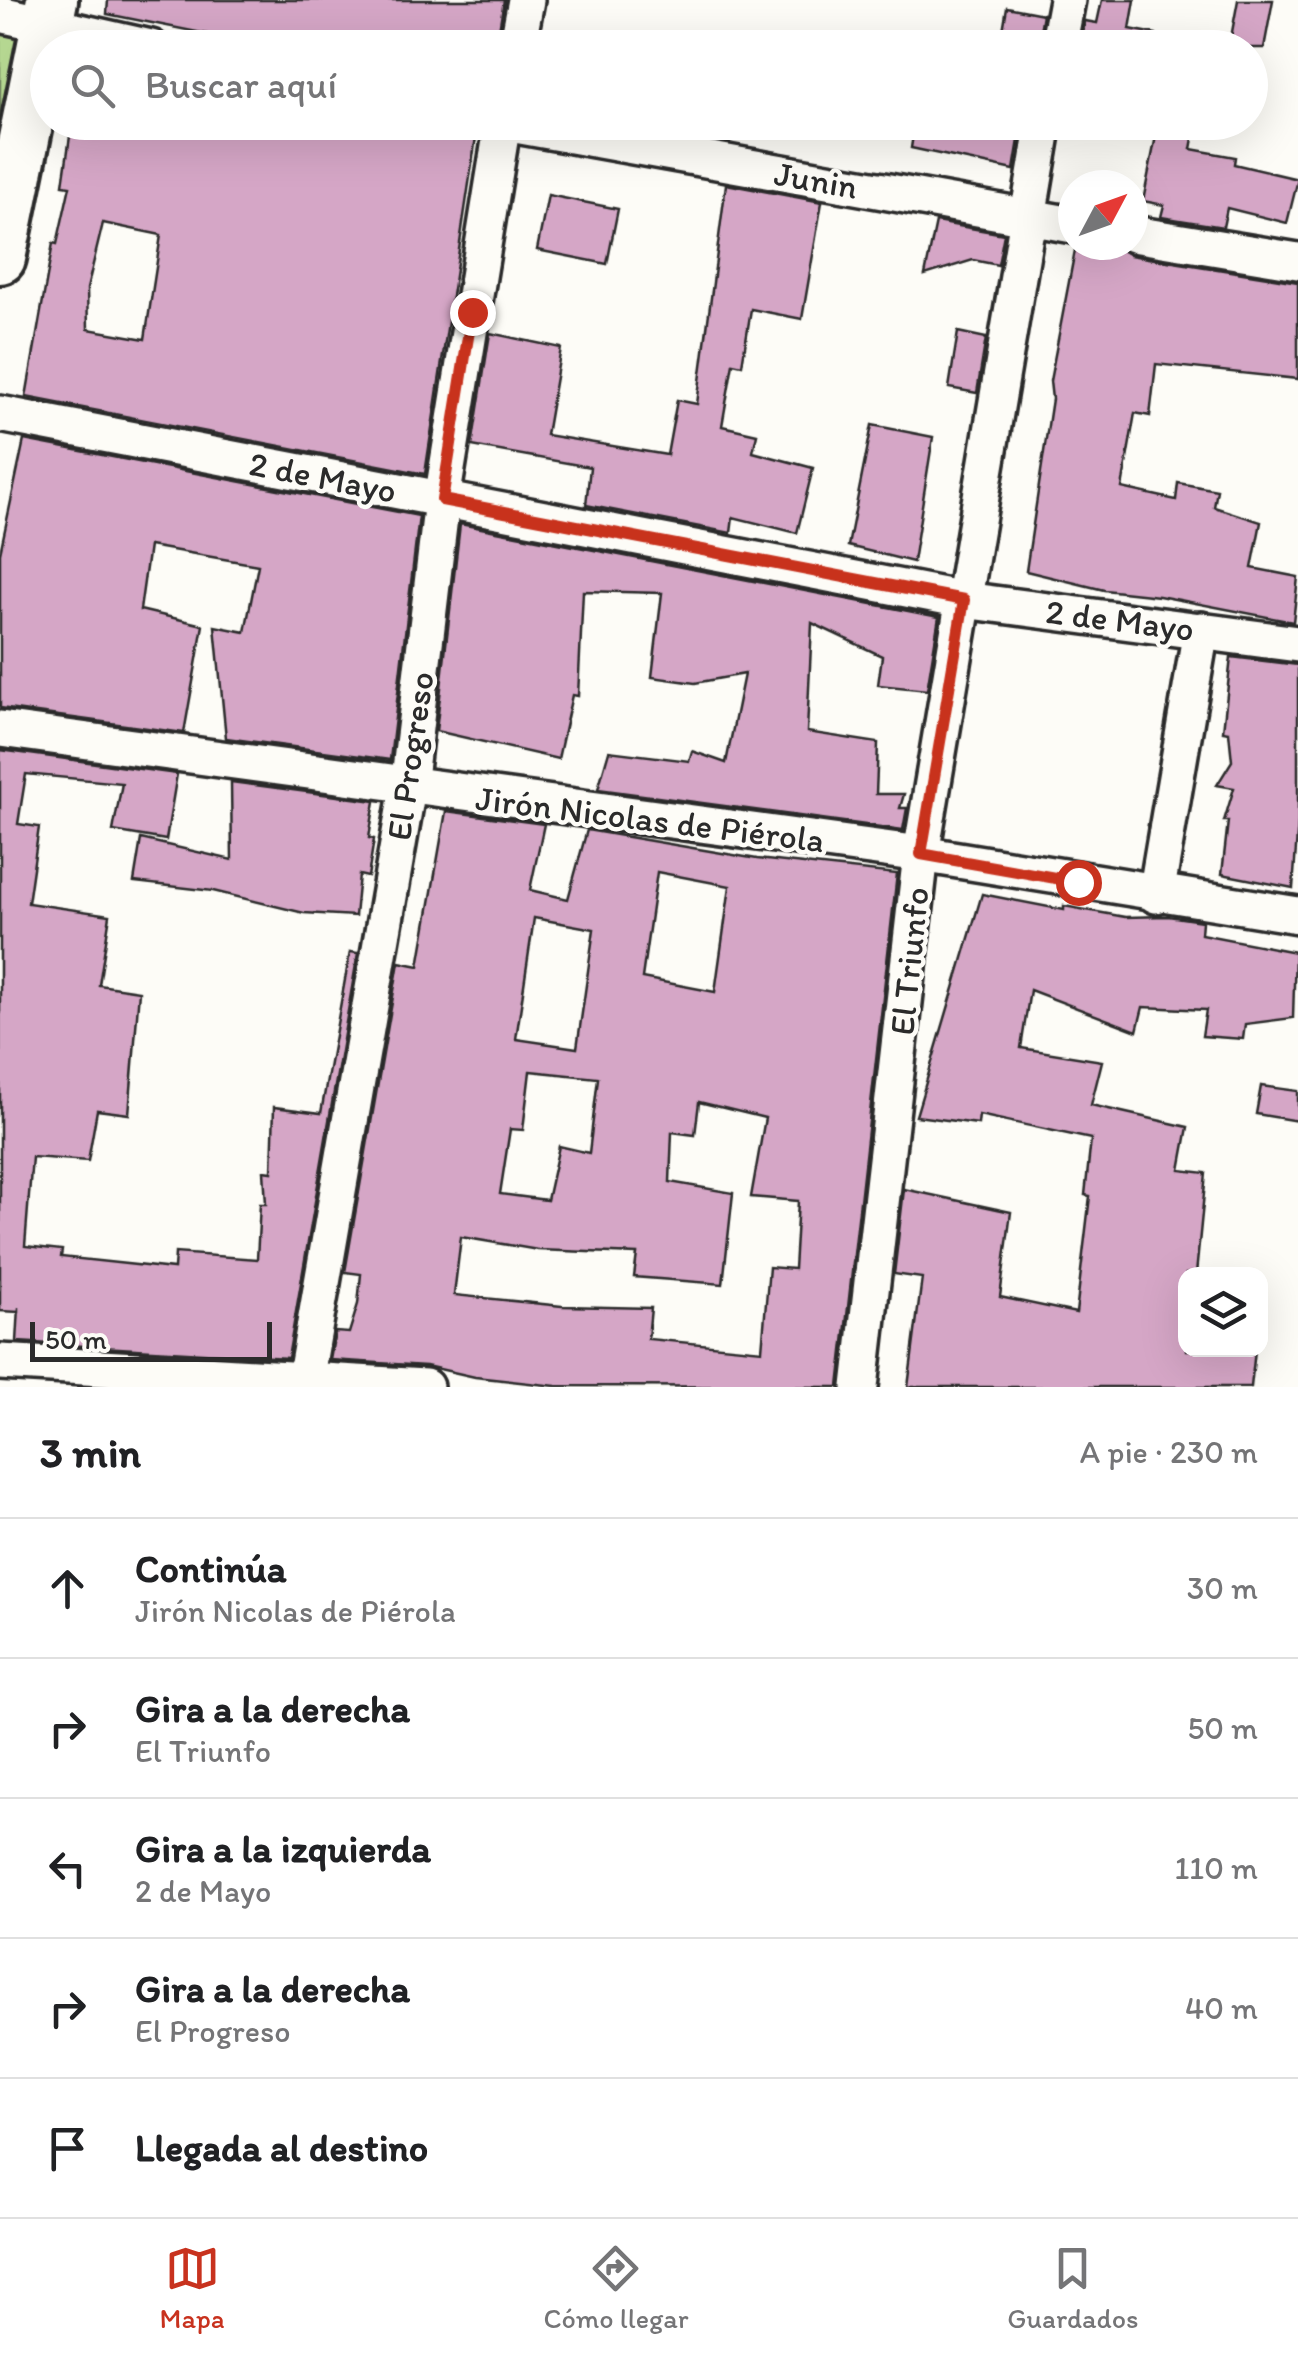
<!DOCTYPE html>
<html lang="es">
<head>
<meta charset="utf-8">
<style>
	body { margin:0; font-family:Itim,sans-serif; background:#f2f2f2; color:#202124 }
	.controls { position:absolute; right:30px; bottom:30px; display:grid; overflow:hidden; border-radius:20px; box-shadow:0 10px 40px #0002 }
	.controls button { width:90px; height:90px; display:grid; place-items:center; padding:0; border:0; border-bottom:2px solid #e0e0e0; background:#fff; color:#202124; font:50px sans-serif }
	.compass { position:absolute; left:1058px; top:170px; width:90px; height:90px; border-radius:50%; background:#fff; box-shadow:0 10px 40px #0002; rotate:49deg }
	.scale { position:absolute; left:30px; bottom:25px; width:242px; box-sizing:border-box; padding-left:10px; border:5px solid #2b2b2b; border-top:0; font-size:28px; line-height:35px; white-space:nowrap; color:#2b2b2b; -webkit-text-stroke:8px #fdfcf7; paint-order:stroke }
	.stop { position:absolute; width:30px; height:30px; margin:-22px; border:8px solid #c8321e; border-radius:50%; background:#fff }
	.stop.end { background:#c8321e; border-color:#fff; box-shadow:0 2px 10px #0008 }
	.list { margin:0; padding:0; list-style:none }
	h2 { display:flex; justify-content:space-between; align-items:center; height:130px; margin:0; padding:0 40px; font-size:42px }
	h2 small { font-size:32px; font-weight:400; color:#757577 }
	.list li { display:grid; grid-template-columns:65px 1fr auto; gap:30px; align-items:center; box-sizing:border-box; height:140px; padding:0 40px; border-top:2px solid #e0e0e0 }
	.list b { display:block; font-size:38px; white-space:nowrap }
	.list p { margin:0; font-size:32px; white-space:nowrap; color:#757577 }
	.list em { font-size:32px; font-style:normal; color:#757577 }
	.icon { flex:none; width:55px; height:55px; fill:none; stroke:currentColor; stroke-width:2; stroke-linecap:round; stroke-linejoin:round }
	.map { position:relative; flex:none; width:1298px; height:1387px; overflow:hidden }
	.search { position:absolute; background:#fff; box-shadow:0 10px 40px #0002; left:30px; right:30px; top:30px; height:110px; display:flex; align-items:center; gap:25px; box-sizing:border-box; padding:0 35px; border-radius:55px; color:#757577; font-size:38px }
	.sheet { height:830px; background:#fff }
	nav { display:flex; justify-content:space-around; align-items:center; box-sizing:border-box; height:140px; border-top:2px solid #e0e0e0; background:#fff; font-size:28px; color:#757577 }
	nav a { display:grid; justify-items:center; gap:5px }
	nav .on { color:#c8321e }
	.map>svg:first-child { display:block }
	.green { fill:#b5d791; stroke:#70815e; stroke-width:2.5 }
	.building { fill:#d5a6c6; stroke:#2b2b2b; stroke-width:2.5; fill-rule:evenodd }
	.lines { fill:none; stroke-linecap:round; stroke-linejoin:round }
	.street-casing { stroke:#2b2b2b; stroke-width:42 }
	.secondary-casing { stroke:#2b2b2b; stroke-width:58 }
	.street { stroke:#fdfcf7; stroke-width:35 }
	.secondary { stroke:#fdfcf7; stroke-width:50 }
	.route { stroke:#c8321e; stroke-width:12 }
	.labels { text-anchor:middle; stroke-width:9; stroke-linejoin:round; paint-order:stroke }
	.street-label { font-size:35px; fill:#2b2b2b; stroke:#fdfcf7 }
</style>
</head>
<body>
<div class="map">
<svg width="1298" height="1387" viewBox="0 0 1298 1387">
	<rect width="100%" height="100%" fill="#fdfcf7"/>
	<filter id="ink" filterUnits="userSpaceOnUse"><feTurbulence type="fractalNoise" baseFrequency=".01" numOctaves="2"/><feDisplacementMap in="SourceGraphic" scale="20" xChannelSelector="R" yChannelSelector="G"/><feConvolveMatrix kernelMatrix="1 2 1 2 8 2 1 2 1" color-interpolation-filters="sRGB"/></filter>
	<g filter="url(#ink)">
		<path class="green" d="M0,14L47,25L0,258Z"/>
		<g class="building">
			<path d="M108,0H504L496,48H277L107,14Z"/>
			<path d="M1102,0H1135L1130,29L1156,34L1155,48H1080L1085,21L1097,23Z"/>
			<path d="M1238,0H1273L1264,48H1229Z"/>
			<path d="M1007,7L1043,14L1037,48H1000Z"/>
			<path d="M72,122L478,124L425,474L26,397L53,243L57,244L70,186L63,185ZM103,223L161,235L145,339L88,329L87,289Z"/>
			<path d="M915,122H1022L1014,170L911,148Z"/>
			<path d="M1169,122H1196L1191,149L1235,157L1234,164L1298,179L1287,223L1227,208L1223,227L1161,217L1164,205L1143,201L1157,131L1166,133Z"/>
			<path d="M726,184L822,202L802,319L751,309L742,365L733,363L722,426L757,434L753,452L813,468L797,533L733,517L731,533L586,505L590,467L472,446L490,333L561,348L546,435L667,455L677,400L697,404Z"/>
			<path d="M548,195L618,209L607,264L537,250Z"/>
			<path d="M936,222L1004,234L998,265L973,260L925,275Z"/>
			<path d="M1076,245H1115L1130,255L1298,282V379L1156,364L1150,416L1135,413L1122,488L1176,500L1178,483L1217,490L1214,507L1261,522L1252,568L1298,577L1293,622L1159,596L1104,590L1026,571L1052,399L1050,381Z"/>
			<path d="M958,332L986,338L977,393L949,388Z"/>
			<path d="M872,425L933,437L913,562L848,546Z"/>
			<path d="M24,440L419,516L390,760L226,738L215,626L245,632L258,565L149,546L140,610L203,625L184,733L0,708V553Z"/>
			<path d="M460,524L939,617L927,690L878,685L882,656L812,623L807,732L878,743L876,794H904L900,808H907L903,830L598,789L609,751L689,761L692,751L726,763L744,674L695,683L652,677L662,593L583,591L578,696L572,695L558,759L436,731Z"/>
			<path d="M1231,657L1298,665V821L1293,888L1222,874L1228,821H1224L1234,788L1217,785L1232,761L1229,732L1223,731Z"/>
			<path d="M0,750L177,774L166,840L113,831L122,783L26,774L18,824L39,827L28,903L110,915L99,985L139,991L129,1114L97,1110L88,1161L32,1157L25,1246L62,1250L61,1257L174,1269L175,1253L257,1259L260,1204H266L264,1171L272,1172L274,1107L321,1113L350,952L358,953L288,1358L17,1342L19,1307V1312L0,1311Z"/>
			<path d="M231,782L375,801L369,838L374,839L368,877L359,875L355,916L304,913L213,891L134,882L141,839L232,860Z"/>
			<path d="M446,811L544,824L530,890L568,899L587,830L757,859L897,874L839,1387L556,1386L475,1377L426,1366L330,1360L335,1332L349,1333L358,1304L361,1274L345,1272L399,962L419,966ZM657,872L730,886L715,992L642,978ZM534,918L594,929L577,1048L516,1039ZM530,1071L598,1078L589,1153L559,1146L547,1200L500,1194L510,1129L523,1130ZM699,1102L765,1118L751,1197L798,1201L794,1269L769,1267L762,1350L648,1339L651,1308L562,1306L454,1295L461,1237L538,1250L637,1254L634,1277L723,1284L733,1193L670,1182L672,1132L695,1135Z"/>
			<path d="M982,894L1064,910V906L1125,917L1168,916L1202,921L1201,934L1295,952L1293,1018L1245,1024L1243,1039L1202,1036L1206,1010L1143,1007L1137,1031L1030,990L1021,1048L1102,1061L1091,1105L1188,1127L1180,1170L1206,1173L1196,1274H1186V1350H1255L1251,1387H908L922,1278L894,1274L904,1189L1011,1212L1000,1297L1076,1313L1090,1196L1085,1195L1091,1139L979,1115L978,1124L916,1116Z"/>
			<path d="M1261,1086L1298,1091V1121L1256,1114Z"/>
		</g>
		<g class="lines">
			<defs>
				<g id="street">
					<path d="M0,14L151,48"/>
					<path d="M517,48L526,0"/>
					<path d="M1058,48L1067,0"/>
					<path d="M499,122L1073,225"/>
					<path d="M1133,234L1298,261"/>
					<path d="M0,414L964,600L1298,644"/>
					<path d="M0,729L921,854L1298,915"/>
					<path d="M1156,895L1201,630"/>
					<path d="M0,1362L425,1387"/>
					<path d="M304,1387L408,787L442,500L503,122"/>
					<path d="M860,1387L921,854L1044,122"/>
				</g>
				<path id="secondary" d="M0,258L52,0"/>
			</defs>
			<use href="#street" class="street-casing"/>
			<use href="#secondary" class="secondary-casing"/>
			<use href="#street" class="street"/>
			<use href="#secondary" class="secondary"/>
		</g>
	</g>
	<g class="lines" filter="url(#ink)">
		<path class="route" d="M472,312L442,500L964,600L921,854L1078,882"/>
	</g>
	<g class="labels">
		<g class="street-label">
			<text transform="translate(816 180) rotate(10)" y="12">Junin</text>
			<text transform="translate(323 477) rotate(11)" y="12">2 de Mayo</text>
			<text transform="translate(1120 620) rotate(7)" y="12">2 de Mayo</text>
			<text transform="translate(410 756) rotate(-82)" y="12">El Progreso</text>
			<text transform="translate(650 819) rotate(7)" y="12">Jirón Nicolas de Piérola</text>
			<text transform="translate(909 961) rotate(-84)" y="12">El Triunfo</text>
		</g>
	</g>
</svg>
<div class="controls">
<button><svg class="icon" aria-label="layers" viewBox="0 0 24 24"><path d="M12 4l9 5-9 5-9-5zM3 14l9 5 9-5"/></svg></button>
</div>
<svg class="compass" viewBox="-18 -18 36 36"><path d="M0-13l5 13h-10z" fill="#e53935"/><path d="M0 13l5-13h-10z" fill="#757577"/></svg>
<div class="scale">50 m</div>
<div class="stop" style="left:1078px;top:882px"></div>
<div class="stop end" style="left:472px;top:312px"></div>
<div class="search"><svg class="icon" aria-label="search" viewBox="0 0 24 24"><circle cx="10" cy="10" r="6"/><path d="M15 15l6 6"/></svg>Buscar aquí</div>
</div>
<section class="sheet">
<h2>3 min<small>A pie · 230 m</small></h2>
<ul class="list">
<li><svg class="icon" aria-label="ahead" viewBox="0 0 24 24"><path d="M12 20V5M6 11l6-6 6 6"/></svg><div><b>Continúa</b><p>Jirón Nicolas de Piérola</p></div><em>30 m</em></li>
<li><svg class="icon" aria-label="right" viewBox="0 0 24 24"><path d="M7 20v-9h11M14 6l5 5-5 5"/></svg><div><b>Gira a la derecha</b><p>El Triunfo</p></div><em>50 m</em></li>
<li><svg class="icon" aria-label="left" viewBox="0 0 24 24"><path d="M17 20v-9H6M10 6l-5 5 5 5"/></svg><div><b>Gira a la izquierda</b><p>2 de Mayo</p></div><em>110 m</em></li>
<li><svg class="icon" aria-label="right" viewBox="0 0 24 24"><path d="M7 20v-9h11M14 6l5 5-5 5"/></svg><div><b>Gira a la derecha</b><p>El Progreso</p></div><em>40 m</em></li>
<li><svg class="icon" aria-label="arrive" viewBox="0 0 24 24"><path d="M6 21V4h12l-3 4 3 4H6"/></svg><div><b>Llegada al destino</b></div></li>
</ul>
</section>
<nav>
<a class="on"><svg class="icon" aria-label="map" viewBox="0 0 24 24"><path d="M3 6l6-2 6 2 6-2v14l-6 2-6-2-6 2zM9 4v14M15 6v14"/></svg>Mapa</a>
<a><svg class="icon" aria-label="directions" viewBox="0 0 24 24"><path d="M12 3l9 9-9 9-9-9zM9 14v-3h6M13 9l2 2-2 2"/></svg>Cómo llegar</a>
<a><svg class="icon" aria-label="saved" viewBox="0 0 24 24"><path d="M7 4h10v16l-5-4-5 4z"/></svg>Guardados</a>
</nav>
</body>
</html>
